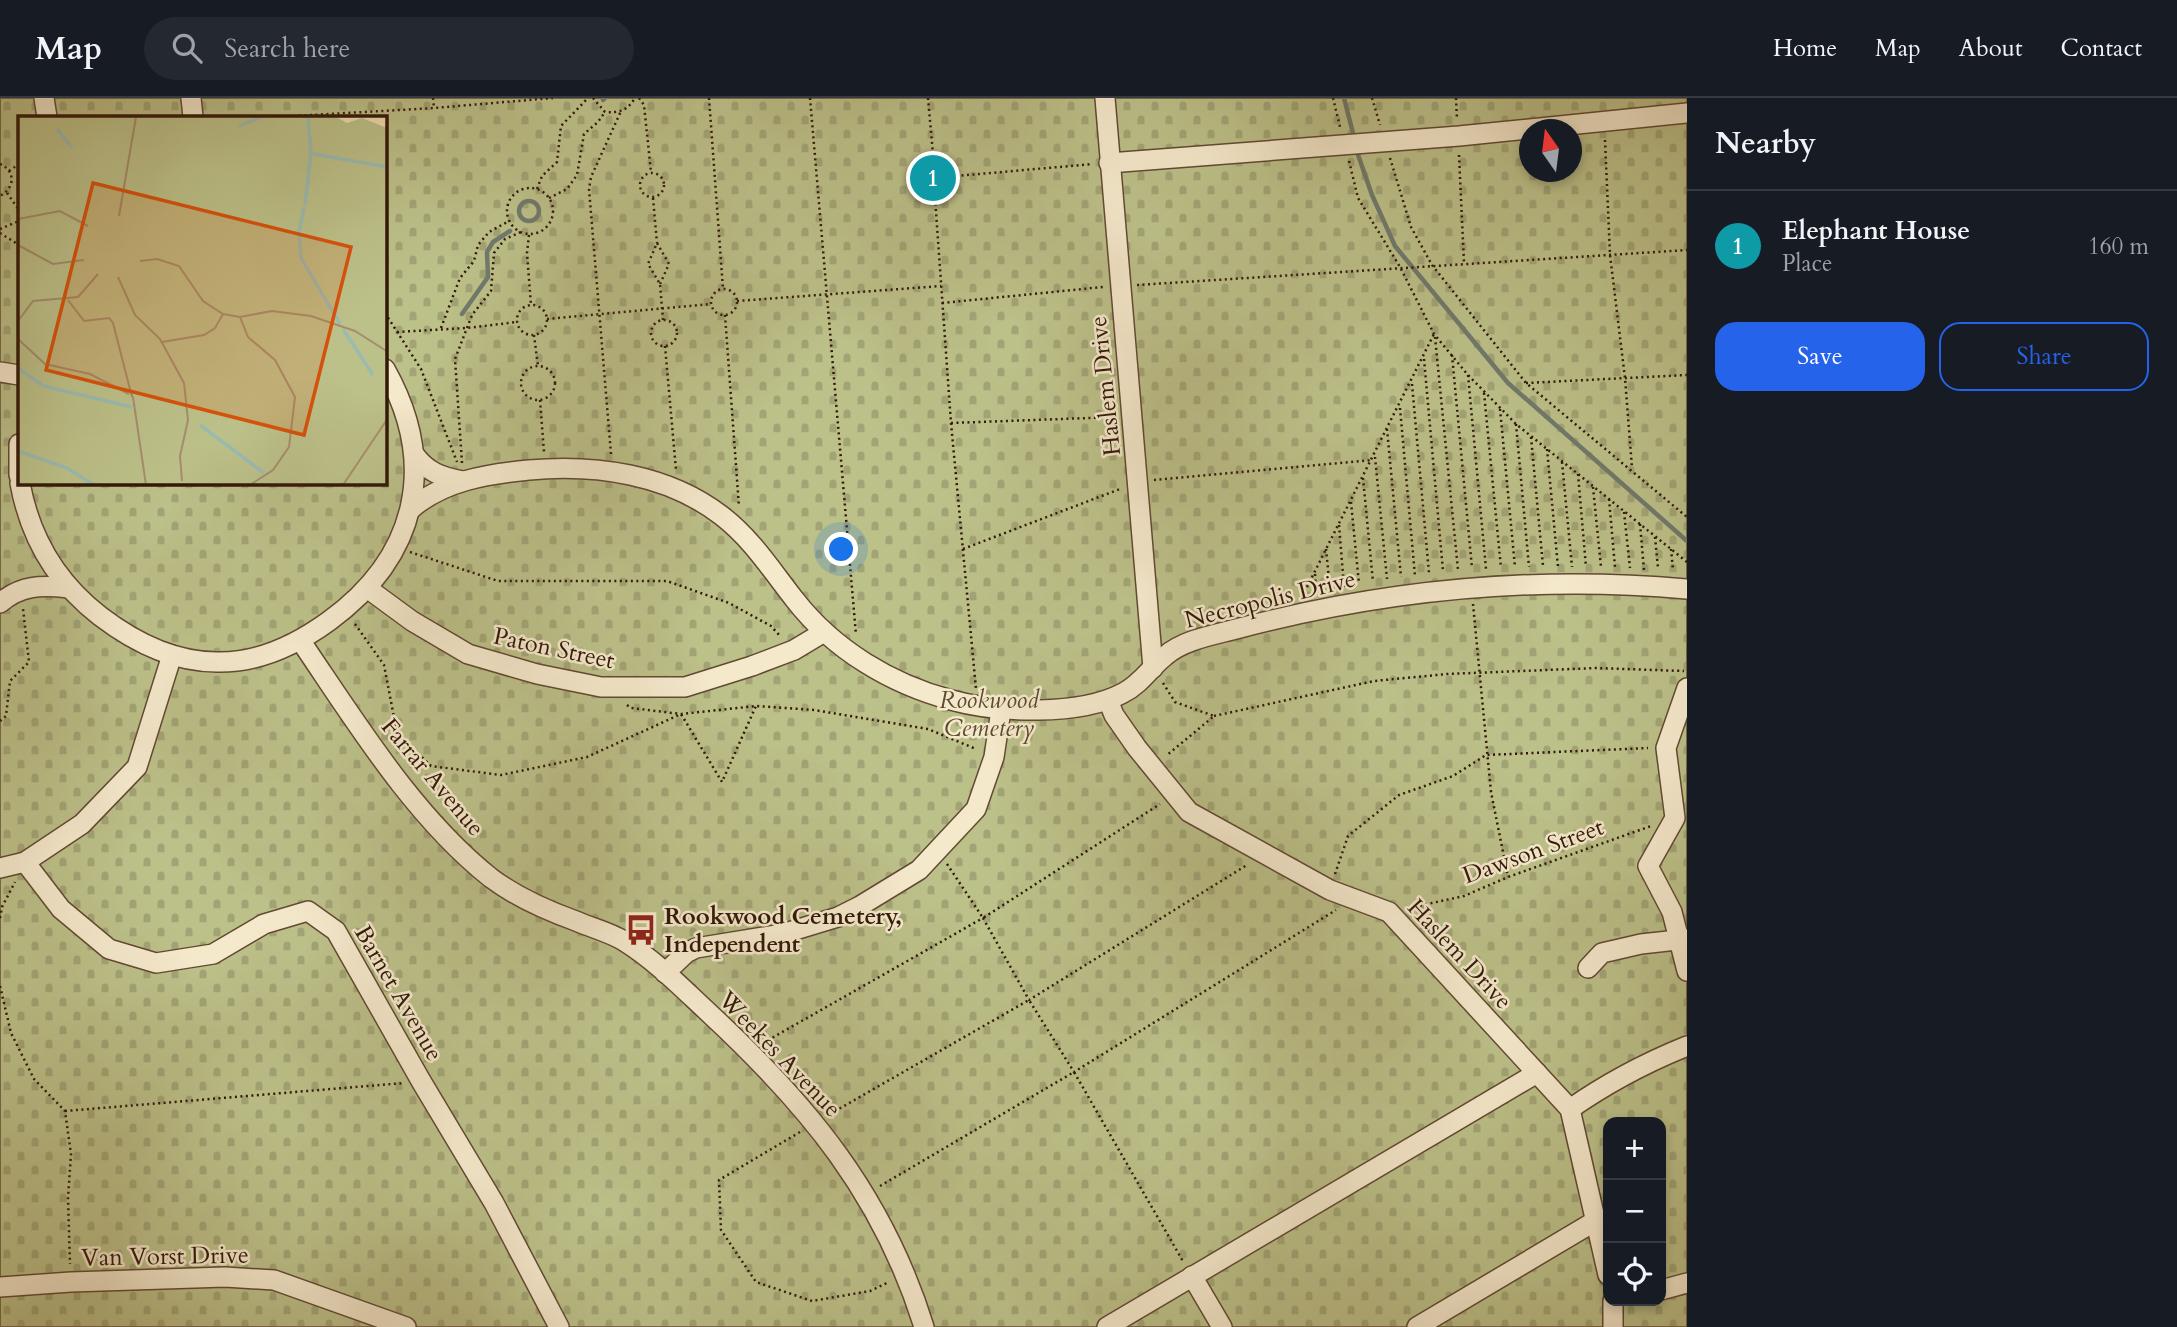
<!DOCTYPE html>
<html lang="en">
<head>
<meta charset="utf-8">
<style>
	body { margin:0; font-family:Cardo,serif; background:#242831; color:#f1f3f6 }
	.controls { position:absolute; right:21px; bottom:21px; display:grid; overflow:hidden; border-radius:14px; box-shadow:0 4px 10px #0003 }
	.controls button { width:63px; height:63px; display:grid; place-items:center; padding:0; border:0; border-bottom:2px solid #363941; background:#171b24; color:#f1f3f6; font:35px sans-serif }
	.compass { position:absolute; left:1519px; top:21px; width:63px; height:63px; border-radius:50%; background:#171b24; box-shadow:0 4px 10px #0003; rotate:346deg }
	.you { position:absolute; left:842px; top:452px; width:24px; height:24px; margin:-18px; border:5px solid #fff; border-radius:50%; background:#1a73e8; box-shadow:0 0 0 10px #1a73e833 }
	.badge { display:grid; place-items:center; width:46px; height:46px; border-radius:50%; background:#2563eb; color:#fff; font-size:23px; font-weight:700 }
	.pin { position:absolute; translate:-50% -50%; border:4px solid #fff; box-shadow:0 2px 7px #0006 }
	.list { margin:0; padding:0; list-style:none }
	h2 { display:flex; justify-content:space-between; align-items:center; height:91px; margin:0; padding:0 28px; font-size:30px }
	h2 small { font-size:23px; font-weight:400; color:#9ea1a6 }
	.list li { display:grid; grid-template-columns:46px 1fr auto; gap:21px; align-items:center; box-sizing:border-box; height:112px; padding:0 28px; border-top:2px solid #363941 }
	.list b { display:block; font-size:26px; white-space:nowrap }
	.list p { margin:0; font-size:23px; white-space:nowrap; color:#9ea1a6 }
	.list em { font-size:23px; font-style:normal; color:#9ea1a6 }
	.actions { display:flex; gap:14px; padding:21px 28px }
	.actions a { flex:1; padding:16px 0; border:2px solid #2563eb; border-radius:21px; text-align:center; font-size:24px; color:#2563eb }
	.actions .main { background:#2563eb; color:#fff }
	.icon { flex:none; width:38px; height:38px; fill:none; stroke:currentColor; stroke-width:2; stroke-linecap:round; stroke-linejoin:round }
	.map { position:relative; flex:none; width:1687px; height:1229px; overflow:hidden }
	header { display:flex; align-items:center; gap:42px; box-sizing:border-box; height:98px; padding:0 35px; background:#171b24; border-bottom:2px solid #363941 }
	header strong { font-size:33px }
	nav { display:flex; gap:38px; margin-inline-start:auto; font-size:24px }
	.search { width:490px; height:63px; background:#242831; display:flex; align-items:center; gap:18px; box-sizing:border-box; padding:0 24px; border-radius:38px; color:#9ea1a6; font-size:26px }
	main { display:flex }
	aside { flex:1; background:#171b24 }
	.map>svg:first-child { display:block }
	.cemetery { fill:url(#cemetery-stones); stroke:#776c49; stroke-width:2; fill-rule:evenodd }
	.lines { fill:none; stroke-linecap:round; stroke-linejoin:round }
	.stream { stroke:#717a6d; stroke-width:4.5 }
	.building { fill:#daa38b; stroke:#321809; stroke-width:2 }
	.minor-casing { stroke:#624933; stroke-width:22 }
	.path { stroke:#321809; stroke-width:2.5; stroke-dasharray:2 3.5; stroke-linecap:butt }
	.minor { stroke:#f5e9cc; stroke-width:19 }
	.labels { text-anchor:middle; stroke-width:5; stroke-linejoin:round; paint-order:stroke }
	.street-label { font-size:24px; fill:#321809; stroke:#f5e9cc }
	.park-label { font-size:24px; font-style:italic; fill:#5b4a2f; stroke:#f5e9cc }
	.poi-label { font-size:24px; font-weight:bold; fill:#321809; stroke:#f5e9cc; text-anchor:start }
	.inset-river { fill:none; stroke:#9bbbb0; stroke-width:3.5 }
	.inset-road { fill:none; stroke:#a48e6d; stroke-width:2 }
	.view { fill:#d6520c; fill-opacity:0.15; stroke:#d6520c; stroke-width:3.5 }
	.inset-edge { fill:none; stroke:#321809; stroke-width:3.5 }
</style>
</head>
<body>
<header>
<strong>Map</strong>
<div class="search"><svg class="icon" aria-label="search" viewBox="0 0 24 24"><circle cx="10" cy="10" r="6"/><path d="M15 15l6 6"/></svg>Search here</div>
<nav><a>Home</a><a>Map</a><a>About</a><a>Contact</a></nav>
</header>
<main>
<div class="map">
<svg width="1687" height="1229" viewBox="0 0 1687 1229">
	<defs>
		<pattern id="cemetery-stones" width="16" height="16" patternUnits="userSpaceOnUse" patternTransform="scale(1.75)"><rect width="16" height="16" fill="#bcc089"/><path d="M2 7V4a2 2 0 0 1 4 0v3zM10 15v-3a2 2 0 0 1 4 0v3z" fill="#a2a475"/></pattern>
	</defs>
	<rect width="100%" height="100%" fill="#f0ddb0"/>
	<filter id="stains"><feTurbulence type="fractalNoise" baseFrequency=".00286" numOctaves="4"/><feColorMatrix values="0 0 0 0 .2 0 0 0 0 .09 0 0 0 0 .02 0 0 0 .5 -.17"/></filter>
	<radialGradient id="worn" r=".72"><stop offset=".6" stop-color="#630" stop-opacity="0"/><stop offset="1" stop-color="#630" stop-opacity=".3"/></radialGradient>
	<path class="cemetery" d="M0,0H1687V1229H0ZM19,19H385V385H19ZM1530,32H1572V74H1530ZM1608,1024H1661V1203H1608Z"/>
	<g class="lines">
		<g class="stream">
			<path d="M1344,0L1354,39"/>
			<path d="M603,2L605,0"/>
			<path d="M1356,51L1372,97L1395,148L1508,285L1687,443"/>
			<circle cx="529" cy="113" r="10"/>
			<path d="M462,216L488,179L487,154L493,144L510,133"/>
		</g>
	</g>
	<path class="building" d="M937,70V72L945,71L946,89L930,92L929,86L922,87L921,73Z"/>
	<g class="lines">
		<defs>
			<g id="minor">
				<path d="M44,0L47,19"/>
				<path d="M191,0L193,19"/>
				<path d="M1105,0L1153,570"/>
				<path d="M1109,65L1459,38L1687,15"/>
				<path d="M0,274L19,277"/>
				<path d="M19,346V377"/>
				<path d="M414,356C427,374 441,379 463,383"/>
				<path d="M20,385C30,440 56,484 100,518C134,544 174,564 217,564C259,565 296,547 329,523C417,459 439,367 385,271"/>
				<path d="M411,411C443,383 487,376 529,372C595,366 668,376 722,418C752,441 772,473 795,502C834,552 891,586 951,602C998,615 1080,618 1123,595C1141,586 1150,570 1165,558C1183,542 1213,537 1236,531C1384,492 1534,477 1687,491"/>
				<path d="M367,490L412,523L468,556L537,576L601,589H685L752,568L794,552L824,534"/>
				<path d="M0,505C21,487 41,487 68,490"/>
				<path d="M300,542C356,624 413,718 491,780C515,798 548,813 576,823C592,830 609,834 624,843C656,863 682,890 709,915C808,1007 883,1097 924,1229"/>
				<path d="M1687,590L1666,650L1675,720L1648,768L1672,814L1687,873"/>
				<path d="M1108,602L1114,617L1137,650L1189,714L1330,792L1389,814L1570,1011L1608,1177"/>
				<path d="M25,764L61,811L109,851L156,865L213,856L264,826L308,813L336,833L421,983L494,1105L559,1229"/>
				<path d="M0,770L25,764L82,726L137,669L172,557"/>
				<path d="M1588,870L1602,855L1641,846L1687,841"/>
				<path d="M665,875L686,855L696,850L782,836L838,819L860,808L919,772L976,711L994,659L1001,612"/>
				<path d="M1570,1011C1607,985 1645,965 1687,948"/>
				<path d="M1192,1178L1222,1229"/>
				<path d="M0,1189L71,1184L225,1179L274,1182L406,1229"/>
				<path d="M1661,1192L1687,1185"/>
				<path d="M1107,1229L1537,975"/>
				<path d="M1417,1229L1597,1122"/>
				<path d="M1613,1229V1203"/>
			</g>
		</defs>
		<use href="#minor" class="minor-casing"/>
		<g class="path">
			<path d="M433,0L434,10"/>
			<path d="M593,0L605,14C619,15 627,13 635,0"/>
			<path d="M639,0L644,7L651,74"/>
			<path d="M709,0L723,191"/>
			<path d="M810,0L856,537"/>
			<path d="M928,0L933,56"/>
			<path d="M1333,0L1340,29"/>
			<path d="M1372,0L1380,27"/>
			<path d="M1456,0L1457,22"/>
			<path d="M277,19L434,10L553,0"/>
			<path d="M1605,42L1610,157L1625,280L1632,370"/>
			<circle cx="934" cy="78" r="22"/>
			<path d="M1459,57L1464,165"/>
			<path d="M1390,60L1411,129L1432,167L1526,285L1687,419"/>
			<path d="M1349,63L1358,100L1400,169L1434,236L1468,277L1516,326L1687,464"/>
			<path d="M0,66C16,73 15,90 0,98"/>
			<path d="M9,73L19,66"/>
			<circle cx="652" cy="87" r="12"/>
			<path d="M956,78L1093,66"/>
			<circle cx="530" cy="113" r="23"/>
			<path d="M537,91L542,78L557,64L561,28L588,0"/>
			<path d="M7,95L19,112"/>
			<path d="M549,100L567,91L577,77L584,36L598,24L605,14"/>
			<path d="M653,100L657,145"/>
			<path d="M935,100L951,325L976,591"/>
			<path d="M0,131L19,123"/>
			<path d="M0,135L19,147"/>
			<path d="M529,137L527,155L531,207"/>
			<path d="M660,186L669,166L657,145L648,166L660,186L663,222"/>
			<path d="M1137,187L1687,152"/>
			<circle cx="724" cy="204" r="13"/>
			<path d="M737,203L941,188"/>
			<path d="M942,205L1103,189"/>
			<circle cx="532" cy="222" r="15"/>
			<path d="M385,215L421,271L457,364"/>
			<path d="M725,217L739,409"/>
			<path d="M547,221L711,206"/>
			<circle cx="664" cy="235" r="13"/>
			<path d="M441,230L460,180L474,163L478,147L489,134L509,123"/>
			<path d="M397,234L467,230L517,224"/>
			<path d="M534,237L538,268"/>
			<path d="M1435,239L1458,472"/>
			<path d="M665,248L676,372"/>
			<path d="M1452,257L1472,470"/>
			<path d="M1424,261L1443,473"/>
			<circle cx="538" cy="285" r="17"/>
			<path d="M1468,277L1486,471"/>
			<path d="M1526,285L1687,277"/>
			<path d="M1412,286L1429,475"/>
			<path d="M1484,295L1501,470"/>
			<path d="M540,302L544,354"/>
			<path d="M1400,310L1415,478"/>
			<path d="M1500,311L1515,469"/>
			<path d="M951,325L1116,319"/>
			<path d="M1516,326L1529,469"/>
			<path d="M1387,331L1401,479"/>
			<path d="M1531,339L1543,468"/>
			<path d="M1547,351L1558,469"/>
			<path d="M611,356L589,91L591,79L621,13"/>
			<path d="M1375,359L1387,481"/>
			<path d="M1562,364L1572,469"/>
			<path d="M462,365L455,261L472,217L491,193L494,155L505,141L521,134"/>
			<path d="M1578,376L1586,469"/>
			<path d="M1363,380L1373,484"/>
			<path d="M1154,382L1372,362"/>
			<path d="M1593,389L1601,469"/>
			<path d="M1609,401L1615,469"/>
			<path d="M1351,404L1359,486"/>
			<path d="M1624,414L1630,470"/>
			<path d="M1640,426L1644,472"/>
			<path d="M1339,427L1344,489"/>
			<path d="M1655,439L1658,470"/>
			<path d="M963,451L1120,391"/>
			<path d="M1326,451L1330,491"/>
			<path d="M1671,451L1673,472"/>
			<path d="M410,454L498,483H667L729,505L771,528L780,538"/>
			<path d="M1315,476L1316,494"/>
			<path d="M1302,499L1434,236"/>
			<path d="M1473,506L1491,694L1508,779"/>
			<path d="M355,526L384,567L397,635L431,668L501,677L587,659L681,616L722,684L756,608"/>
			<path d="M1163,585L1175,604L1214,618L1166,658"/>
			<path d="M627,607L631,610L681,616L756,608L814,612L928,631L976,651"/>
			<path d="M1214,618L1374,583L1447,576L1596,570L1684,573"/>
			<path d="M0,623L6,618L10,583L29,564L23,511"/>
			<path d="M947,766L983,820L1160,706"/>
			<path d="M1335,776L1348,738L1399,697L1453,678L1486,657L1648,650"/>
			<path d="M1409,810L1464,798L1508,779L1651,728"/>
			<path d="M0,820L2,809L15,784"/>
			<path d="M0,888L11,935L34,981L65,1013L71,1056L68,1100L70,1166"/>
			<path d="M763,945L983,820L1029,902L1247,767"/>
			<path d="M65,1013L404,985"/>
			<path d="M830,1016L1029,902L1074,974L1336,812"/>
			<path d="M800,1034L719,1082L721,1132L756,1184L812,1203L870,1193L889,1184"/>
			<path d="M880,1088L1074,974L1184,1165"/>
		</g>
		<use href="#minor" class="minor"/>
	</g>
	<defs>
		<symbol id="bus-bare" viewBox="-9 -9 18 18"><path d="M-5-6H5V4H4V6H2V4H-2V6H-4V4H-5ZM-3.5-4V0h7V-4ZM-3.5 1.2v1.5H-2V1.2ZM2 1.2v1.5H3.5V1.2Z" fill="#8f2418" stroke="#f5e9cc" stroke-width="2.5" paint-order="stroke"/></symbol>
	</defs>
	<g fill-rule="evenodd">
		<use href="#bus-bare" x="619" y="810" width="44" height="44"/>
	</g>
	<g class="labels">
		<g class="street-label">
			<text transform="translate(1105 288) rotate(-96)" y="8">Haslem Drive</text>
			<text transform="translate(1270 501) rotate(-14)" y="8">Necropolis Drive</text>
			<text transform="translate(554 550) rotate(12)" y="8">Paton Street</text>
			<text transform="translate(433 679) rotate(50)" y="8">Farrar Avenue</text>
			<text transform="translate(1533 753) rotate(-20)" y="8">Dawson Street</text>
			<text transform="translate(1460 856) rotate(47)" y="8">Haslem Drive</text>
			<text transform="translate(399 895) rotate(60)" y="8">Barnet Avenue</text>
			<text transform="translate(780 956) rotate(46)" y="8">Weekes Avenue</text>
			<text transform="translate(165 1158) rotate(-1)" y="8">Van Vorst Drive</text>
		</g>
		<g class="park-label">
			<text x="989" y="610">Rookwood<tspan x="989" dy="28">Cemetery</tspan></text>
		</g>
		<g class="poi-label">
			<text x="664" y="826">Rookwood Cemetery,<tspan x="664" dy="28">Independent</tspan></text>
		</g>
	</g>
	<g transform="translate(18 18)">
		<rect width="369" height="369" fill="#f0ddb0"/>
		<path d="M0,1H318L329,7L344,2L369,12V369H0Z" fill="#bcc089"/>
		<path class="inset-river" d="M221,10L243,1M39,13L54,32M295,38L370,51M287,89L293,37L290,1M286,91L281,116L283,142L322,208M325,213L355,259M0,252L25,270L114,291M182,309L246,357M0,335L49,352L76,369"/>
		<path class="inset-road" d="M101,100L118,1M0,103L42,95L70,110M0,129L35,148L66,144M122,145L139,143L161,150L185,185L205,198L222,201L254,195L293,200L337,215L370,236M100,161L117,199L142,223L166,267L170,304L162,340L164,365M50,184L66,205L91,202L95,207L114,281V276M222,201L230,221L257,244L277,281L271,331L255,354L232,369M0,205L15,185L60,181L80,158M0,223L27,248L72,258L111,278M144,226L186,219L197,212L205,198M115,281L128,369M325,369L370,302"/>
		<path class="view" d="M75,67L333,131L286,319L28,254Z"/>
		<rect width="369" height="369" class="inset-edge"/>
	</g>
	<rect width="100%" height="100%" filter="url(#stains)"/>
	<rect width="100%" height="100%" fill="url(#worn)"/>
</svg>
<div class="controls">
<button>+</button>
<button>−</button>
<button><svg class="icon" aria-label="locate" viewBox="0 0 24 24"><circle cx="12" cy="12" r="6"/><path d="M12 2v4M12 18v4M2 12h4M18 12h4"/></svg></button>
</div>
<svg class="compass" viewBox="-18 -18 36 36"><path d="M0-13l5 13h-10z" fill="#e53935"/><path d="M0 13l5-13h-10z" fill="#9ea1a6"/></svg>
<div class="you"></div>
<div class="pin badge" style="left:933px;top:80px;background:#0f9aa8">1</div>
</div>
<aside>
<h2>Nearby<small></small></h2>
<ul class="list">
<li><span class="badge" style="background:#0f9aa8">1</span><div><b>Elephant House</b><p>Place</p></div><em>160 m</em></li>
</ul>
<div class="actions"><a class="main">Save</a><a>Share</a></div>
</aside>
</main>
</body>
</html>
